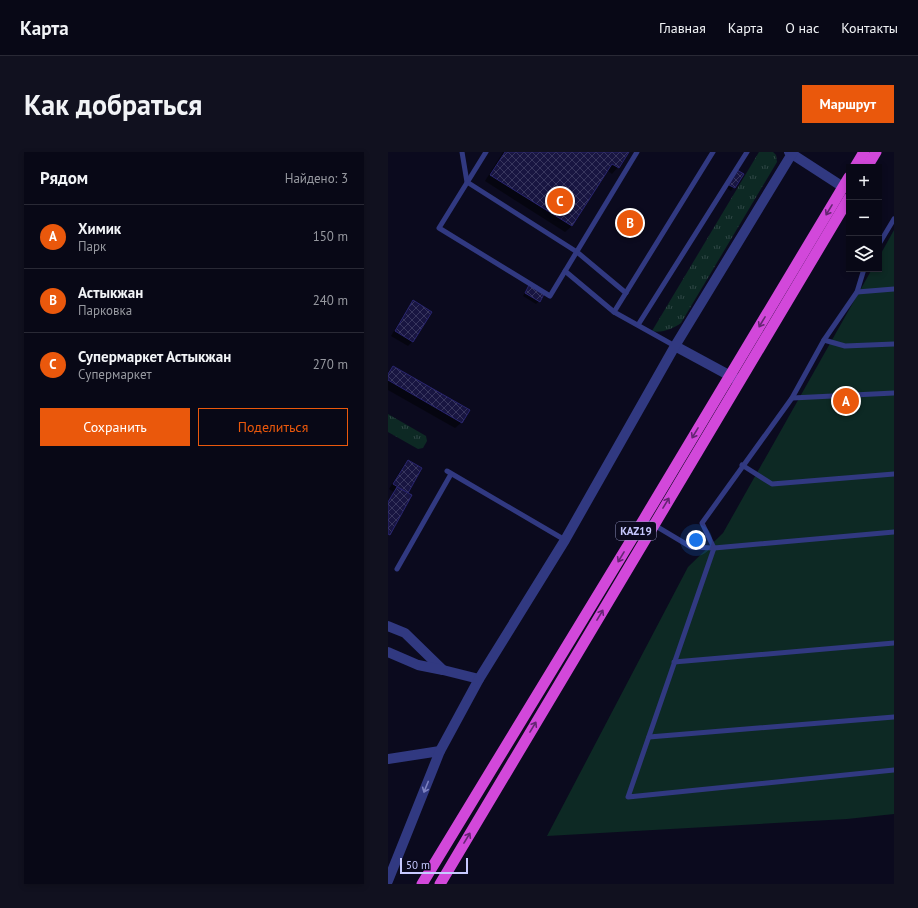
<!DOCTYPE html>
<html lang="ru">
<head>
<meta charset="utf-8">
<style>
	body { margin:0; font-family:"PT Sans",sans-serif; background:#11111f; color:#f1f3f6 }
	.controls { position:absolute; right:12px; top:12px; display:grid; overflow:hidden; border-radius:0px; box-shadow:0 2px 6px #0003 }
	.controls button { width:36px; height:36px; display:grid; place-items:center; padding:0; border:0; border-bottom:1px solid #292935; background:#080816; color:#f1f3f6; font:20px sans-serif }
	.scale { position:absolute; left:12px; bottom:10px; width:68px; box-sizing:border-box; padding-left:4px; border:2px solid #c7c9ff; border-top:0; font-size:11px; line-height:14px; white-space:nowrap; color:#c7c9ff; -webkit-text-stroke:3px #0b0a1e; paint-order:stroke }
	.you { position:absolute; left:308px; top:388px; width:14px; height:14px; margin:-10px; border:3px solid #fff; border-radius:50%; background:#1a73e8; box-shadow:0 0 0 6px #1a73e833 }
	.badge { display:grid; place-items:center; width:26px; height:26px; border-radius:50%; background:#ea580c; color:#fff; font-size:13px; font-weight:700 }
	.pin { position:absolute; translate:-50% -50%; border:2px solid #fff; box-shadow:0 1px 4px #0006 }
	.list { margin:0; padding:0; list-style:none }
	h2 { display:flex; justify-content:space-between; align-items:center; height:52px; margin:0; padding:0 16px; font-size:17px }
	h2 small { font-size:13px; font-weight:400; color:#989aa1 }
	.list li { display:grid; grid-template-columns:26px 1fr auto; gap:12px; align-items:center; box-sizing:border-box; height:64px; padding:0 16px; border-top:1px solid #292935 }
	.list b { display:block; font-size:15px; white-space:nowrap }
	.list p { margin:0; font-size:13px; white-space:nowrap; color:#989aa1 }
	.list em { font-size:13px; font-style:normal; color:#989aa1 }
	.actions { display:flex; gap:8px; padding:12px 16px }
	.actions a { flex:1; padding:9px 0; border:1px solid #ea580c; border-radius:0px; text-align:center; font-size:14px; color:#ea580c }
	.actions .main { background:#ea580c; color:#fff }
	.icon { flex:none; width:22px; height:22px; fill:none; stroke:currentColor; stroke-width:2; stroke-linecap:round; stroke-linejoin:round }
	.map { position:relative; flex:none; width:506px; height:732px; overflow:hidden; border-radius:0px }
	header { display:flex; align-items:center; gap:24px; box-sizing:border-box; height:56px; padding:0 20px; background:#080816; border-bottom:1px solid #292935 }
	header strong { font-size:19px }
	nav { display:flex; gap:22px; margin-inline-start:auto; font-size:14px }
	.intro { display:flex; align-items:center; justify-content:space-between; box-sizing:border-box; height:96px; padding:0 24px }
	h1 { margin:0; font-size:28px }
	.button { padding:10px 18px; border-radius:0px; background:#ea580c; color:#fff; font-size:14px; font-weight:700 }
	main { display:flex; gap:24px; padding:0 24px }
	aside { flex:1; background:#080816; border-radius:0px; box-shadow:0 2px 6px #0003 }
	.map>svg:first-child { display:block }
	.grass { fill:url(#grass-tufts) }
	.green { fill:#0d2924 }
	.shadow { fill:#0007 }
	.building { fill:url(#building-cross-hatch); stroke:#29256f }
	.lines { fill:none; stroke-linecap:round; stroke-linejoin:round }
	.service { stroke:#313981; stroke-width:5 }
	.minor { stroke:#313981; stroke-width:10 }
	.trunk { stroke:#d248da; stroke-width:11 }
	.oneway { stroke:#652673 }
	.oneway2 { stroke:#7c81c0 }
	.labels { text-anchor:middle; stroke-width:3; stroke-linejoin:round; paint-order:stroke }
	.shield { fill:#0b0a1e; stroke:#8f90bc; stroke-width:1 }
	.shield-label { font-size:11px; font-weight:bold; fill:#c7c9ff }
</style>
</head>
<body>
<header>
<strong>Карта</strong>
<nav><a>Главная</a><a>Карта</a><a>О нас</a><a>Контакты</a></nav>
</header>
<div class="intro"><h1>Как добраться</h1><a class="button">Маршрут</a></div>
<main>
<aside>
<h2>Рядом<small>Найдено: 3</small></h2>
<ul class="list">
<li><span class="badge">A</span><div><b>Химик</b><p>Парк</p></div><em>150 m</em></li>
<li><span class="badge">B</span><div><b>Астыкжан</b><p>Парковка</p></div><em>240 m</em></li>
<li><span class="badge">C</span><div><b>Супермаркет Астыкжан</b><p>Супермаркет</p></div><em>270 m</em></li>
</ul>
<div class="actions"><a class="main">Сохранить</a><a>Поделиться</a></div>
</aside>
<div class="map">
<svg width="506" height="732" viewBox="0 0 506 732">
	<defs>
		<pattern id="grass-tufts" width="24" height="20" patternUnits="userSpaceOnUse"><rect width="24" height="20" fill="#0d2924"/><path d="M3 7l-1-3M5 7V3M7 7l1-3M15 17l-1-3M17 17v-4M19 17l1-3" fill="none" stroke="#2f4745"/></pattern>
		<pattern id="building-cross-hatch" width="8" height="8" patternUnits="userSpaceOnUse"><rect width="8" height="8" fill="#181541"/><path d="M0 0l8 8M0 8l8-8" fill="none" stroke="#38365e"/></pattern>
	</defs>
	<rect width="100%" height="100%" fill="#0b0a1e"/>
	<g class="grass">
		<path d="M371,0H385L388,3L389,10L293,171C287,176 272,182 264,179Z"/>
		<path d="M0,262L38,284L39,289L35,296L30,297L0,280Z"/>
	</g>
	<path class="green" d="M506,78V662L459,667L159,684L300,415L335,381L484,117H491V105Z"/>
	<g class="shadow">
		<path d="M115,0H240L230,15L224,22L219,18L184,74L177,80L97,29Z"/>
		<path d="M346,22H354L343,39L339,36Z"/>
		<path d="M141,134L151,149L148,152L135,144Z"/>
		<path d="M25,150L42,160L24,190L20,194L3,184L21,154Z"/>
		<path d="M5,215L74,270L67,276L0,238V220Z"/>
		<path d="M20,309L18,341L0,383V350L6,340L1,337L15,314Z"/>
	</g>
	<g class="building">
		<path d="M117,0H241L231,16L224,12L184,74L102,23Z"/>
		<path d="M349,18L356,22L347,36L341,33Z"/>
		<path d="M141,133L156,142L152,150L137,141Z"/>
		<path d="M25,148L44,160L25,190L7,179Z"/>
		<path d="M5,214L82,258L74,271L0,228V222Z"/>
		<path d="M20,308L34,316L20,341L5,332Z"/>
		<path d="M9,335L24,343L2,383L0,382V350Z"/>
	</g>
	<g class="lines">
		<g class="service">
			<path d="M74,0L79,30L189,100L238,141"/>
			<path d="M98,0L51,76L162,144L249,0"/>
			<path d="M491,92L506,67"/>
			<path d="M476,117L469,140L436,188L404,246L314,371L326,396L240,645L506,618"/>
			<path d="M177,119L226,160"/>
			<path d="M469,140L506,137"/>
			<path d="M250,173L359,0"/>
			<path d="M436,188L457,194L506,192"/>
			<path d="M287,194L226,160L325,0"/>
			<path d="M404,246L506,241"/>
			<path d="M354,313L384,332L506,322"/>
			<path d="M59,319L177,388"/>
			<path d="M256,367L303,395L326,396L506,380"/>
			<path d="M9,417L63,322"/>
			<path d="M286,510L506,491"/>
			<path d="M261,585L506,565"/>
		</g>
		<g class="minor">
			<path d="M401,0L455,35"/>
			<path d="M287,194L348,227"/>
			<path d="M0,474L17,481L55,518L91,527"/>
			<path d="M0,500L30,513L55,518"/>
			<path d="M0,607L52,599"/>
			<path d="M0,729L52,599L91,527L177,388L287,194L405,0"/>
		</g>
		<g class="trunk">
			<path d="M467,15L476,0"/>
			<path d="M479,15L488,0"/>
			<path d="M34,732L256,367L461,25"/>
			<path d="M52,732L461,46"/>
		</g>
	</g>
	<defs><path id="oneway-shaft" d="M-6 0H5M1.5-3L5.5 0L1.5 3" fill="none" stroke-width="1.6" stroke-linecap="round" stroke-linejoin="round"/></defs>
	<g class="oneway">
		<use href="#oneway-shaft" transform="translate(441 58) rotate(121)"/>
		<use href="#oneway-shaft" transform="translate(374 170) rotate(121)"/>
		<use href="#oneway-shaft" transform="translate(307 281) rotate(121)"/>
		<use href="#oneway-shaft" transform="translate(278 351) rotate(-59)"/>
		<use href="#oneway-shaft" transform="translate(233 405) rotate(121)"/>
		<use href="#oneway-shaft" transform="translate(212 463) rotate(-59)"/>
		<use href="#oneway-shaft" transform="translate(145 575) rotate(-59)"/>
		<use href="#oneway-shaft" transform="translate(79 686) rotate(-59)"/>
	</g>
	<use class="oneway2" href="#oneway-shaft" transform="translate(38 635) rotate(112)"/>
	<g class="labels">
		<rect class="shield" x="228" y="370" width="40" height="18" rx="3"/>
		<g class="shield-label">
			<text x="248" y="383">KAZ19</text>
		</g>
	</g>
</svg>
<div class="controls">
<button>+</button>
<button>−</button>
<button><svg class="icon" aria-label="layers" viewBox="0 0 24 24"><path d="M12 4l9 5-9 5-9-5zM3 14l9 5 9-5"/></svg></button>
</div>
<div class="scale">50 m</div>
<div class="you"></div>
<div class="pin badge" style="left:458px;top:249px">A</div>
<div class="pin badge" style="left:242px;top:71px">B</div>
<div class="pin badge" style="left:172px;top:49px">C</div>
</div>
</main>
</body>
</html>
